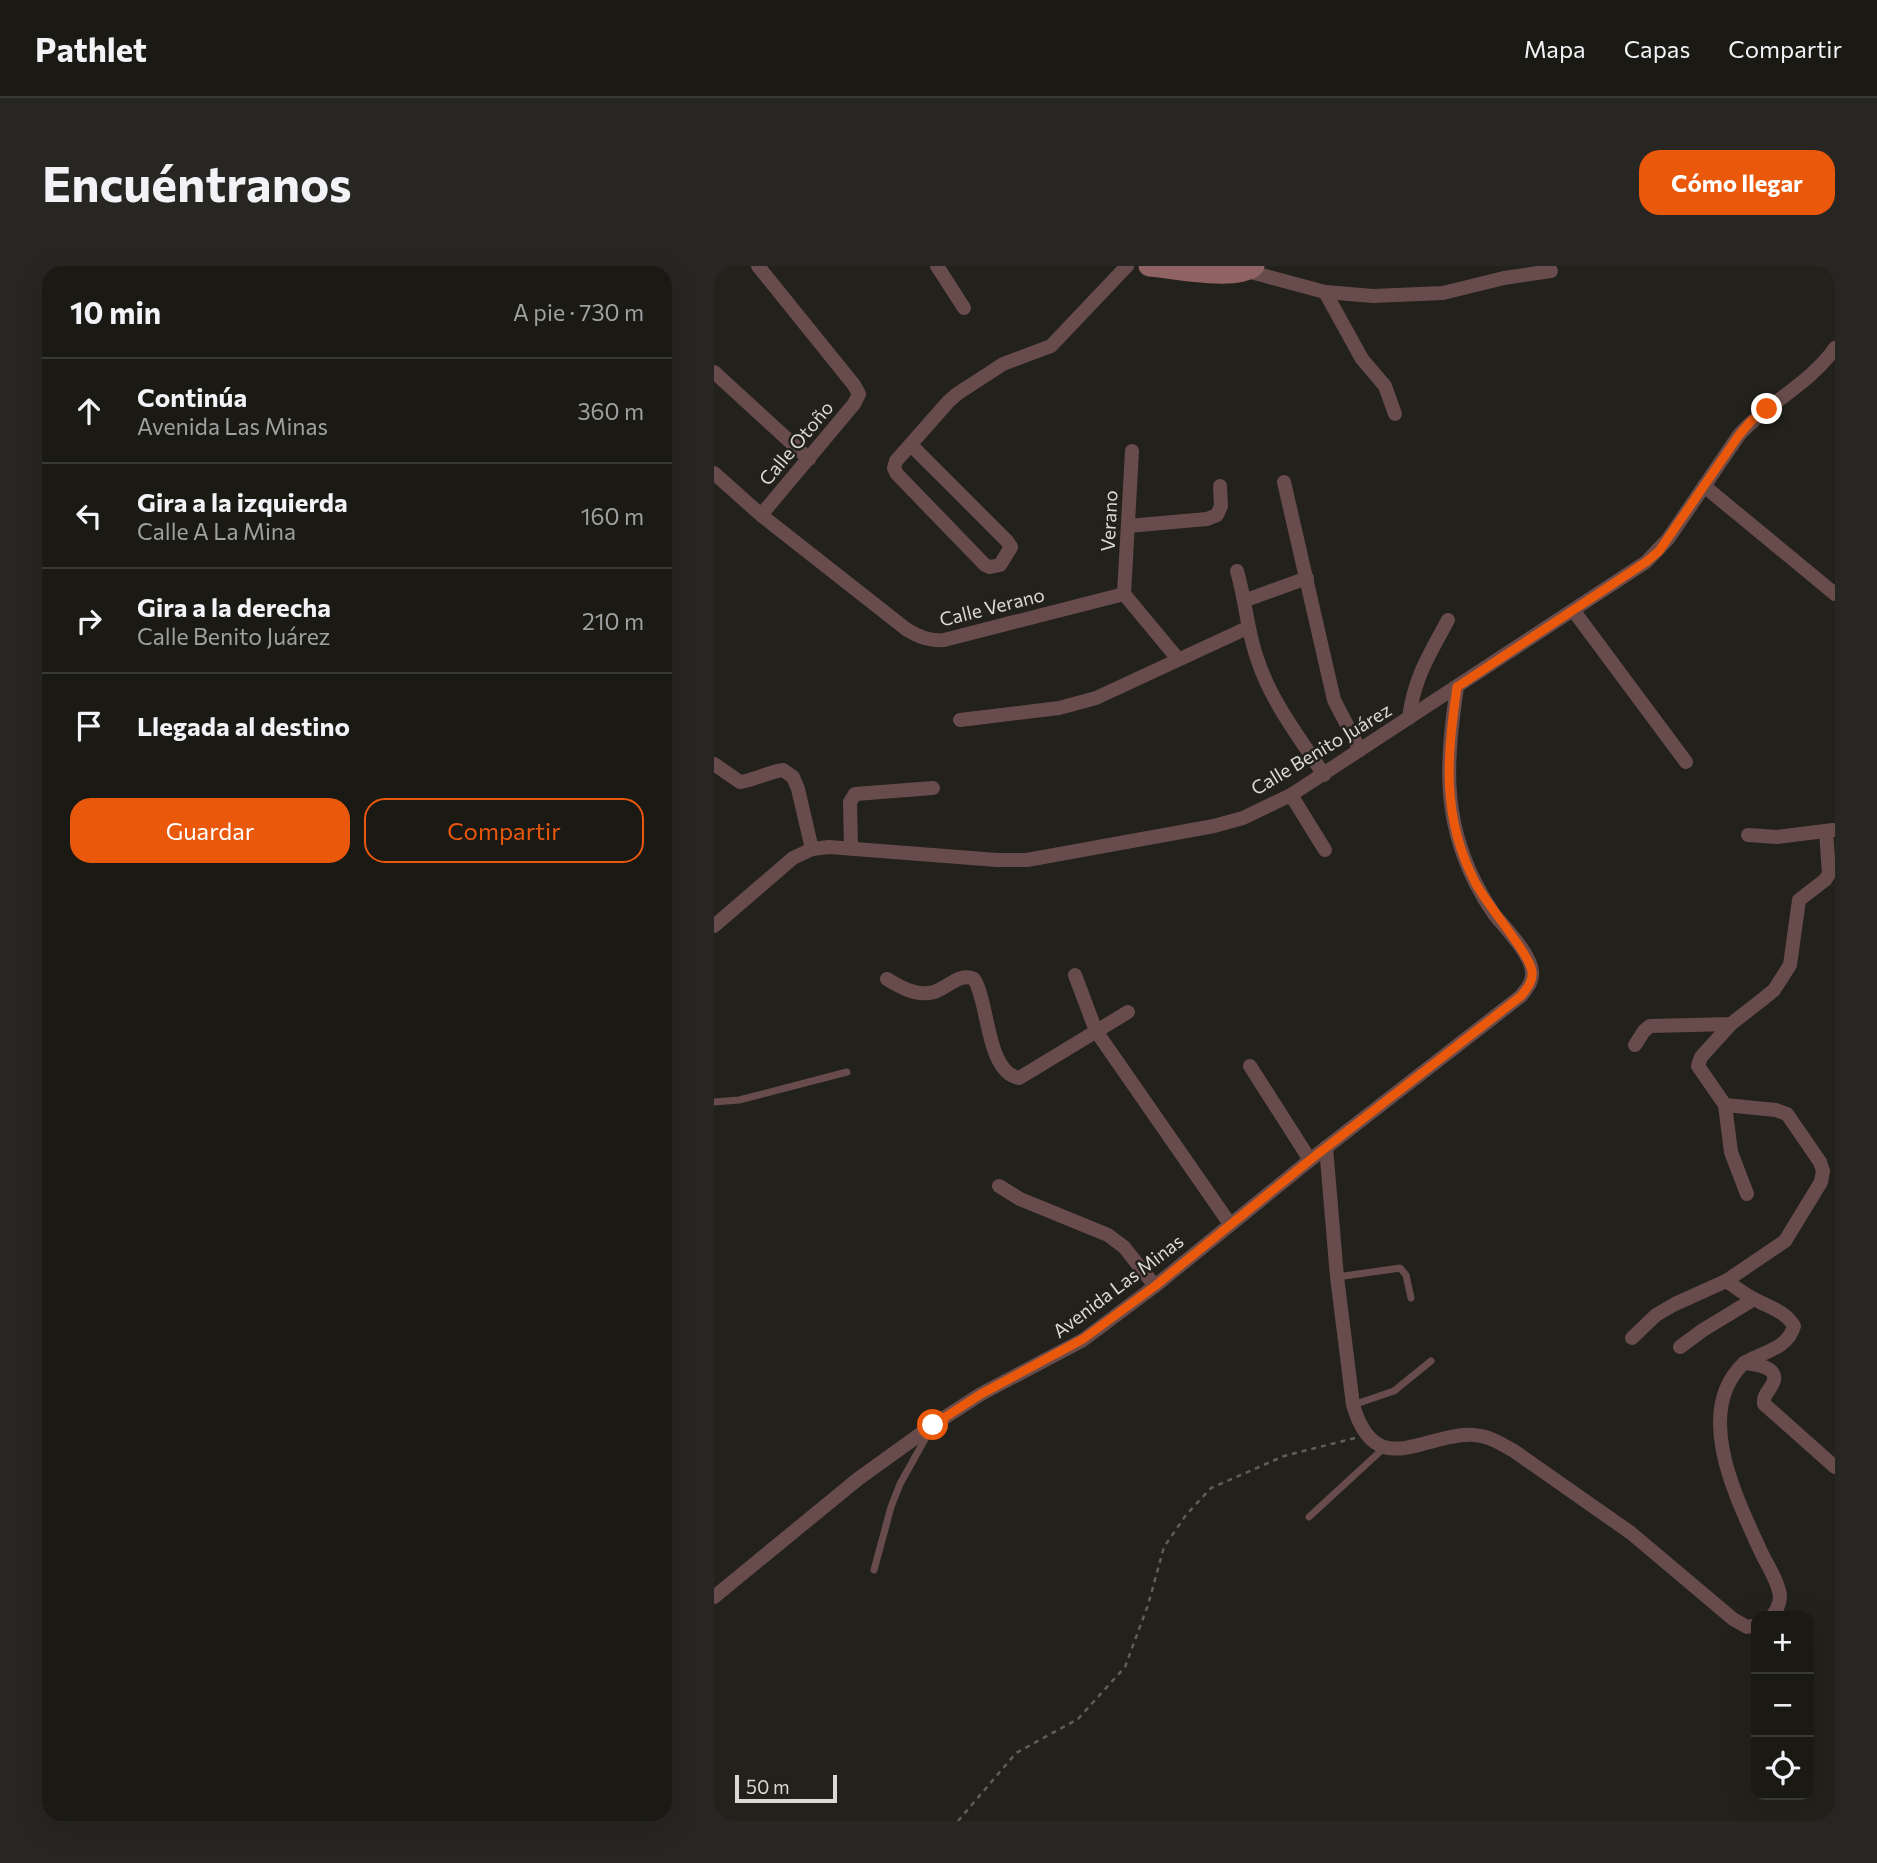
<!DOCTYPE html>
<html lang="es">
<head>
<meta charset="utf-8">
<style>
	body { margin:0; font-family:Commissioner,sans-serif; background:#272622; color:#f1f3f6 }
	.controls { position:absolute; right:21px; bottom:21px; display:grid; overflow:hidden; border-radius:14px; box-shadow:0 7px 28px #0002 }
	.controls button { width:63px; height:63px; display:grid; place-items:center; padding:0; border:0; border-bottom:2px solid #383834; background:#1a1914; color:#f1f3f6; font:35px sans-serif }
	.scale { position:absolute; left:21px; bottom:18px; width:102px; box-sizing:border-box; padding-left:7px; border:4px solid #dad9d5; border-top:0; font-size:19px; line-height:24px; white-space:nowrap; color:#dad9d5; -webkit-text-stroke:5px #23211b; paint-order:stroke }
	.stop { position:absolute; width:21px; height:21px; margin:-16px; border:5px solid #ea580c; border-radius:50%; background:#fff }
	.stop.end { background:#ea580c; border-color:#fff; box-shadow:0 2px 7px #0008 }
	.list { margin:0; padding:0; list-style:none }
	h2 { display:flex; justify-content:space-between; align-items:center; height:91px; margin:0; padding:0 28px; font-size:30px }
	h2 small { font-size:23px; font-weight:400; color:#9fa0a0 }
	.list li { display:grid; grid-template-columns:46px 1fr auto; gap:21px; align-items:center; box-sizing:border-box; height:105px; padding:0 28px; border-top:2px solid #383834 }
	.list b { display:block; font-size:26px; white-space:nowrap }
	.list p { margin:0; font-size:23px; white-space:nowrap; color:#9fa0a0 }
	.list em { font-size:23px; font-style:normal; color:#9fa0a0 }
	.actions { display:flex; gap:14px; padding:21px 28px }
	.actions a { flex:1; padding:16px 0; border:2px solid #ea580c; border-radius:21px; text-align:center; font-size:24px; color:#ea580c }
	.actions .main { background:#ea580c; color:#fff }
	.icon { flex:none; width:38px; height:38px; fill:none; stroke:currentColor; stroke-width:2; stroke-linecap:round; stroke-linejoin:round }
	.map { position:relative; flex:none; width:1121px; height:1555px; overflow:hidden; border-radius:21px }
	header { display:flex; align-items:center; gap:42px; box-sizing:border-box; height:98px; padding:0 35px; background:#1a1914; border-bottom:2px solid #383834 }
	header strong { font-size:33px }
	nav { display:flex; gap:38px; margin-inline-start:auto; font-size:24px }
	.intro { display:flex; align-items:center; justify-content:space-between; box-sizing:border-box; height:168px; padding:0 42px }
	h1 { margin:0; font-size:49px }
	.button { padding:18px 32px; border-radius:21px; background:#ea580c; color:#fff; font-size:24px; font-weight:700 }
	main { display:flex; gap:42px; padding:0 42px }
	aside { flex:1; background:#1a1914; border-radius:21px; box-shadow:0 7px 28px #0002 }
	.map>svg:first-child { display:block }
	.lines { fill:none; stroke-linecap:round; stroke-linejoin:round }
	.path { stroke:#605e59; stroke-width:2.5; stroke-dasharray:5 5; stroke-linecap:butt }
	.lane { stroke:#684c4b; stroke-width:7 }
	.street { stroke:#684c4b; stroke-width:14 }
	.secondary { stroke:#8f6363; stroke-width:21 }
	.route { stroke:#ea580c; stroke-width:9 }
	.labels { text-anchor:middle; stroke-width:5; stroke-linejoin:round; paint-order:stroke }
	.street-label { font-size:19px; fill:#dad9d5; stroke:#23211b }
</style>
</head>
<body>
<header>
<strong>Pathlet</strong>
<nav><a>Mapa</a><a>Capas</a><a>Compartir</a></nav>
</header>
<div class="intro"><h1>Encuéntranos</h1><a class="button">Cómo llegar</a></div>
<main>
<aside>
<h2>10 min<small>A pie · 730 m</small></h2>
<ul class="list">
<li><svg class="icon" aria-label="ahead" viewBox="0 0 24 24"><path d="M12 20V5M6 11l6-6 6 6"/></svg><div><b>Continúa</b><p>Avenida Las Minas</p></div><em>360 m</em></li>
<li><svg class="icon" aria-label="left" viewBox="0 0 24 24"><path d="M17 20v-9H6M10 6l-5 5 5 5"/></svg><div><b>Gira a la izquierda</b><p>Calle A La Mina</p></div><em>160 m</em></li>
<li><svg class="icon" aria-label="right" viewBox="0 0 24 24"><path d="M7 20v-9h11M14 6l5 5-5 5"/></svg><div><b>Gira a la derecha</b><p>Calle Benito Juárez</p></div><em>210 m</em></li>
<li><svg class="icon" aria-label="arrive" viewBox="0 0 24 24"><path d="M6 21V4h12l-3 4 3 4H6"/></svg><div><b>Llegada al destino</b></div></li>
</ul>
<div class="actions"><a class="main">Guardar</a><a>Compartir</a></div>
</aside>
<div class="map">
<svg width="1121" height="1555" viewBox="0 0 1121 1555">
	<rect width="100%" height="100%" fill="#23211b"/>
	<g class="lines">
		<path class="path" d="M244,1555L302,1487L364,1453L411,1401L434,1339L450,1281L472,1249L497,1222L570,1190L641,1172"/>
		<g class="lane">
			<path d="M0,836L25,834L133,806"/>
			<path d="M623,1011L686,1002L692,1009L697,1032"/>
			<path d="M639,1139L680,1125L717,1095"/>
			<path d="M595,1251L671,1181"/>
			<path d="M160,1304L177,1241L186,1218L215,1166"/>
		</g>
		<g class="street">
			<path d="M44,0L140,119L145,128L140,138L47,249"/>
			<path d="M223,0L250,42"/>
			<path d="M533,5L611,26L659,30L729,27L790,12L837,5"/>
			<path d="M611,26L648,93L671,120L681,148"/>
			<path d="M0,106L95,193"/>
			<path d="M197,179L293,275L297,281L286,299L276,301L271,299L183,208L180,202L182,195L234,136L243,128L289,98L337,80L413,0"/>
			<path d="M0,207L47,249L192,363C205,371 215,375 230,374L410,328"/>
			<path d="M570,216L620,434L646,484"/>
			<path d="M990,220L1121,328"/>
			<path d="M414,260L493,253L503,249L507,240L506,220"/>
			<path d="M523,305C532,335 533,366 544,395C558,437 586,472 610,509"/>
			<path d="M410,328L418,185"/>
			<path d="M410,328L464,393"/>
			<path d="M532,334L593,312"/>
			<path d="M859,344L972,496"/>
			<path d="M695,452C700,412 715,389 734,354"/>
			<path d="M246,454L345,442L382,432L533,362"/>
			<path d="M0,498L26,516C41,514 54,506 69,504L79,511L84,523L98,583"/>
			<path d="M577,529L611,584"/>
			<path d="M1034,569L1063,571L1119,564"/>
			<path d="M137,582L136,536L141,528L219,522"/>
			<path d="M0,660L79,592L98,583L115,581L283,594H313L500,560L529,552L577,529L932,296L954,273L1025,169C1054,136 1095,119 1121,82"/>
			<path d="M361,709L382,765L516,958"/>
			<path d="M173,713C186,721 203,731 220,726C233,722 246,706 260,713C275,736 272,806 305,812L414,746"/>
			<path d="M1017,758L987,791L984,800L1011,839L1017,886L1033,928"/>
			<path d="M921,779L930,765L936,760L1017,758L1049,733L1060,724L1076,699L1085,634L1111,614L1115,608L1112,565"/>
			<path d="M536,800L596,894"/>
			<path d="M1011,839L1062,844L1073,848L1106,896L1109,905L1107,916L1071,975L1012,1015"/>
			<path d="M612,881L623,1011L639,1139C662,1217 710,1166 760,1169C775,1170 788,1178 800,1185L917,1267L1019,1353L1033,1361L1042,1359"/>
			<path d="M285,920L306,933L394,969L410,981L441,1020"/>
			<path d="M918,1072L942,1049L961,1038L1012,1015C1022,1021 1031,1029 1042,1034C1057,1042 1071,1045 1080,1060C1074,1083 1048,1086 1030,1097"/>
			<path d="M966,1081L989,1064L1040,1033"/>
			<path d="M0,1331L144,1213L219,1159L267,1128L369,1074L441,1020L596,894L807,730C813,722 819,716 818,706C817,688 791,662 780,648C773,638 766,626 761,616C727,549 733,491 743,421"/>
			<path d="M1058,1350C1062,1346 1066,1337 1066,1331C1065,1316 1053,1299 1047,1286C1023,1233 978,1146 1030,1097C1041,1098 1066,1101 1059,1117C1055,1126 1049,1128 1050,1138L1121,1201"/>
		</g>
		<path class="secondary" d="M435,0C461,2 520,15 540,0"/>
	</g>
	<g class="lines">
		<path class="route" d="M219,1159L267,1128L369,1073L441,1020L596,894L807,730C813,722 819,716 818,706C817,689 771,637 761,616C727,550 733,491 743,421L932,296L945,285L1025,169L1037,155L1053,143"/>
	</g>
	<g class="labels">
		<g class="street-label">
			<text transform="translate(82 177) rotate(-50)" y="7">Calle Otoño</text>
			<text transform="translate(395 255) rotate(-87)" y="7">Verano</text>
			<text transform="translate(278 341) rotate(-14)" y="7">Calle Verano</text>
			<text transform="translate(607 483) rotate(-31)" y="7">Calle Benito Juárez</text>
			<text transform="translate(404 1020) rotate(-37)" y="7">Avenida Las Minas</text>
		</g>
	</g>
</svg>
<div class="controls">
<button>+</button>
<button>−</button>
<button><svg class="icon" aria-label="locate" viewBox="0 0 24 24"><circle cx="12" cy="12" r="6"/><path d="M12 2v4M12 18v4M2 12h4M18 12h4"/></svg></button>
</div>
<div class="scale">50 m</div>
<div class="stop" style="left:219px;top:1159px"></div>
<div class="stop end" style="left:1053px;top:143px"></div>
</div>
</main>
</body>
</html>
